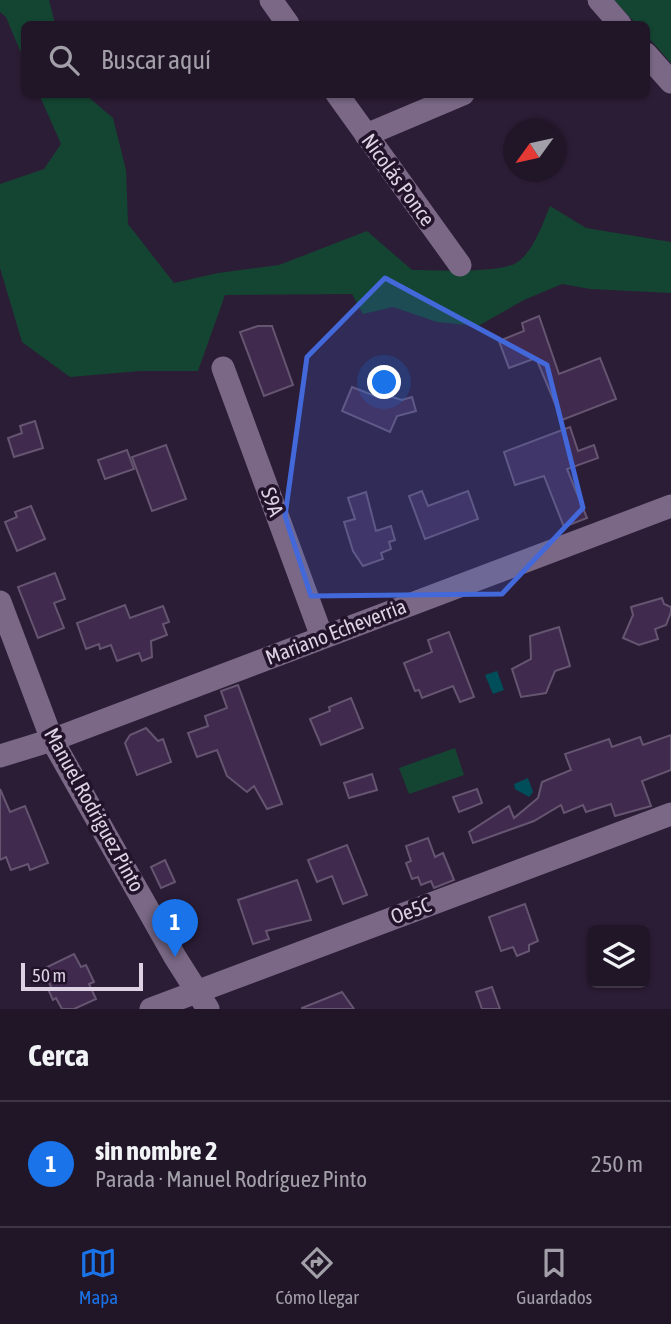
<!DOCTYPE html>
<html lang="es">
<head>
<meta charset="utf-8">
<style>
	body { margin:0; font-family:"Asap Condensed",sans-serif; background:#2d2334; color:#f1f3f6 }
	.controls { position:absolute; right:21px; bottom:21px; display:grid; overflow:hidden; border-radius:10px; box-shadow:0 2px 5px #0004 }
	.controls button { width:63px; height:63px; display:grid; place-items:center; padding:0; border:0; border-bottom:2px solid #3e3545; background:#211628; color:#f1f3f6; font:35px sans-serif }
	.compass { position:absolute; left:503px; top:119px; width:63px; height:63px; border-radius:50%; background:#211628; box-shadow:0 2px 5px #0004; rotate:237deg }
	.scale { position:absolute; left:21px; bottom:18px; width:122px; box-sizing:border-box; padding-left:7px; border:4px solid #dcd2e3; border-top:0; font-size:19px; line-height:24px; white-space:nowrap; color:#dcd2e3; -webkit-text-stroke:5px #22132b; paint-order:stroke }
	.you { position:absolute; left:385px; top:383px; width:24px; height:24px; margin:-18px; border:5px solid #fff; border-radius:50%; background:#1a73e8; box-shadow:0 0 0 10px #1a73e833 }
	.badge { display:grid; place-items:center; width:46px; height:46px; border-radius:50%; background:#1a73e8; color:#fff; font-size:23px; font-weight:700 }
	.pin { position:absolute; translate:-50% -58px; filter:drop-shadow(0 2px 4px #0008) }
	.pin::after { content:''; position:absolute; top:37px; width:24px; height:21px; background:inherit; clip-path:polygon(0 0,100% 0,50% 100%) }
	.list { margin:0; padding:0; list-style:none }
	h2 { display:flex; justify-content:space-between; align-items:center; height:91px; margin:0; padding:0 28px; font-size:30px }
	h2 small { font-size:23px; font-weight:400; color:#a29fa8 }
	.list li { display:grid; grid-template-columns:46px 1fr auto; gap:21px; align-items:center; box-sizing:border-box; height:126px; padding:0 28px; border-top:2px solid #3e3545 }
	.list b { display:block; font-size:26px; white-space:nowrap }
	.list p { margin:0; font-size:23px; white-space:nowrap; color:#a29fa8 }
	.list em { font-size:23px; font-style:normal; color:#a29fa8 }
	.icon { flex:none; width:38px; height:38px; fill:none; stroke:currentColor; stroke-width:2; stroke-linecap:round; stroke-linejoin:round }
	.map { position:relative; flex:none; width:671px; height:1009px; overflow:hidden }
	.search { position:absolute; background:#211628; box-shadow:0 2px 5px #0004; left:21px; right:21px; top:21px; height:77px; display:flex; align-items:center; gap:18px; box-sizing:border-box; padding:0 24px; border-radius:10px; color:#a29fa8; font-size:26px }
	.sheet { height:217px; background:#211628 }
	nav { display:flex; justify-content:space-around; align-items:center; box-sizing:border-box; height:98px; border-top:2px solid #3e3545; background:#211628; font-size:19px; color:#a29fa8 }
	nav a { display:grid; justify-items:center; gap:4px }
	nav .on { color:#1a73e8 }
	.map>svg:first-child { display:block }
	.green { fill:#144532 }
	.water { fill:#004e59 }
	.building { fill:#402a4e; stroke:#665571; stroke-width:2 }
	.lines { fill:none; stroke-linecap:round; stroke-linejoin:round }
	.minor { stroke:#7a6886; stroke-width:23 }
	.marked { fill:#4368da; fill-opacity:0.2; stroke:#4368da; stroke-width:5; stroke-linejoin:round }
	.labels { text-anchor:middle; stroke-width:7; stroke-linejoin:round; paint-order:stroke }
	.street-label { font-size:21px; fill:#dcd2e3; stroke:#22132b }
</style>
</head>
<body>
<div class="map">
<svg width="671" height="1009" viewBox="0 0 671 1009">
	<rect width="100%" height="100%" fill="#2c1d36"/>
	<g class="green">
		<path d="M0,0H49L55,24H24V60L6,17L0,12Z"/>
		<path d="M614,0H671V63L647,36L646,24H636Z"/>
		<path d="M39,94L86,95L113,118L126,170L128,224L174,283L218,273L279,265L367,231L412,270C436,270 497,274 516,263C533,253 543,223 550,206L586,228L671,242V293L590,289L562,284L524,300L478,326L437,322L393,307L363,314L352,294L225,295L198,371H140L70,377L22,342L0,268V184L44,169L61,144Z"/>
		<path d="M455,748L464,775L409,794L399,768Z"/>
	</g>
	<g class="water">
		<path d="M497,671L504,690L493,694L485,675Z"/>
		<path d="M528,778L533,792L529,797L515,789L514,784Z"/>
	</g>
	<g class="building">
		<path d="M539,316L559,374L600,358L616,399L562,420L536,358L509,368L499,341L524,331L522,323Z"/>
		<path d="M258,326H272L293,385L264,396L240,332Z"/>
		<path d="M352,387L380,398L386,395L402,400L412,397L416,411L397,416L390,432L342,411Z"/>
		<path d="M35,421L43,448L14,457L8,438L22,433L20,426Z"/>
		<path d="M570,427L578,451L594,445L598,458L567,469L587,518L564,527L544,476L515,485L504,452Z"/>
		<path d="M166,445L186,499L152,511L132,457Z"/>
		<path d="M127,450L134,469L105,479L98,460Z"/>
		<path d="M422,491L428,506L468,491L478,519L425,539L409,496Z"/>
		<path d="M366,492L376,531L391,526L395,540L389,542L391,549L381,553L383,559L363,566L353,551L344,522L355,519L348,498Z"/>
		<path d="M31,506L45,539L17,551L5,522L17,517L15,512Z"/>
		<path d="M55,573L65,599L54,603L64,628L38,638L18,587Z"/>
		<path d="M662,598L664,604L671,607V612L666,625L655,629L658,639L639,645L623,638L633,615L631,607Z"/>
		<path d="M125,605L130,618L163,606L169,622L163,624L167,635L151,641L152,657L142,661L139,653L117,661L111,645L100,649L99,644L86,649L77,623Z"/>
		<path d="M559,627L570,666L555,671L546,693L521,697L512,669L531,659L530,636Z"/>
		<path d="M449,632L474,697L460,702L453,686L422,698L419,690L415,691L404,663L432,652L428,640Z"/>
		<path d="M238,685L282,804L267,809L254,786L247,792L227,776L217,750L197,757L188,733L208,726L205,716L227,708L221,691Z"/>
		<path d="M351,698L363,728L321,745L310,719L330,711L329,707Z"/>
		<path d="M146,728L158,741L163,739L171,762L137,775L125,743L130,735Z"/>
		<path d="M671,735V770L642,781L651,806L615,816L611,804L586,812L583,805L564,813L561,805L534,821L473,843L469,832L509,806L514,818L538,798L542,782L571,770L565,754L609,739L612,747L640,737L643,745Z"/>
		<path d="M372,774L377,790L349,798L344,783Z"/>
		<path d="M0,789L10,812L25,806L48,863L30,870L28,864L11,870L6,857L0,860Z"/>
		<path d="M477,789L482,803L459,812L453,797Z"/>
		<path d="M428,838L435,857L443,853L454,880L434,888L431,881L421,885L418,877L412,879L406,863L411,861L406,846Z"/>
		<path d="M347,845L367,895L343,904L332,876L317,882L308,860Z"/>
		<path d="M165,860L175,882L161,888L151,867Z"/>
		<path d="M297,880L311,920L266,931L269,939L253,944L238,900Z"/>
		<path d="M525,904L538,941L529,945V951L517,956L513,947L501,951L489,917Z"/>
		<path d="M74,954L81,967L86,965L94,982L89,984L96,999L74,1009H62L56,998L53,1000L48,989L51,987L43,969Z"/>
		<path d="M492,987L500,1009H482L476,992Z"/>
		<path d="M342,992L354,1009H302V1008Z"/>
	</g>
	<g class="lines">
		<g class="minor">
			<path d="M271,0L288,24"/>
			<path d="M599,0L620,24"/>
			<path d="M646,54L671,82"/>
			<path d="M337,94L460,265"/>
			<path d="M366,135L463,94"/>
			<path d="M223,368L322,637"/>
			<path d="M0,602L52,740L175,957L208,1009"/>
			<path d="M0,756L52,740L671,506"/>
			<path d="M151,1009L671,814"/>
		</g>
	</g>
	<path class="marked" d="M385,278L547,365L583,508L502,594L311,596L285,516L307,357Z"/>
	<g class="labels">
		<g class="street-label">
			<text transform="translate(398 180) rotate(54)" y="7">Nicolás Ponce</text>
			<text transform="translate(272 502) rotate(70)" y="7">S9A</text>
			<text transform="translate(336 632) rotate(-21)" y="7">Mariano Echeverria</text>
			<text transform="translate(94 810) rotate(61)" y="7">Manuel Rodríguez Pinto</text>
			<text transform="translate(411 911) rotate(-20)" y="7">Oe5C</text>
		</g>
	</g>
</svg>
<div class="controls">
<button><svg class="icon" aria-label="layers" viewBox="0 0 24 24"><path d="M12 4l9 5-9 5-9-5zM3 14l9 5 9-5"/></svg></button>
</div>
<svg class="compass" viewBox="-18 -18 36 36"><path d="M0-13l5 13h-10z" fill="#e53935"/><path d="M0 13l5-13h-10z" fill="#a29fa8"/></svg>
<div class="scale">50 m</div>
<div class="you"></div>
<div class="pin badge" style="left:175px;top:957px">1</div>
<div class="search"><svg class="icon" aria-label="search" viewBox="0 0 24 24"><circle cx="10" cy="10" r="6"/><path d="M15 15l6 6"/></svg>Buscar aquí</div>
</div>
<section class="sheet">
<h2>Cerca<small></small></h2>
<ul class="list">
<li><span class="badge">1</span><div><b>sin nombre 2</b><p>Parada · Manuel Rodríguez Pinto</p></div><em>250 m</em></li>
</ul>
</section>
<nav>
<a class="on"><svg class="icon" aria-label="map" viewBox="0 0 24 24"><path d="M3 6l6-2 6 2 6-2v14l-6 2-6-2-6 2zM9 4v14M15 6v14"/></svg>Mapa</a>
<a><svg class="icon" aria-label="directions" viewBox="0 0 24 24"><path d="M12 3l9 9-9 9-9-9zM9 14v-3h6M13 9l2 2-2 2"/></svg>Cómo llegar</a>
<a><svg class="icon" aria-label="saved" viewBox="0 0 24 24"><path d="M7 4h10v16l-5-4-5 4z"/></svg>Guardados</a>
</nav>
</body>
</html>
